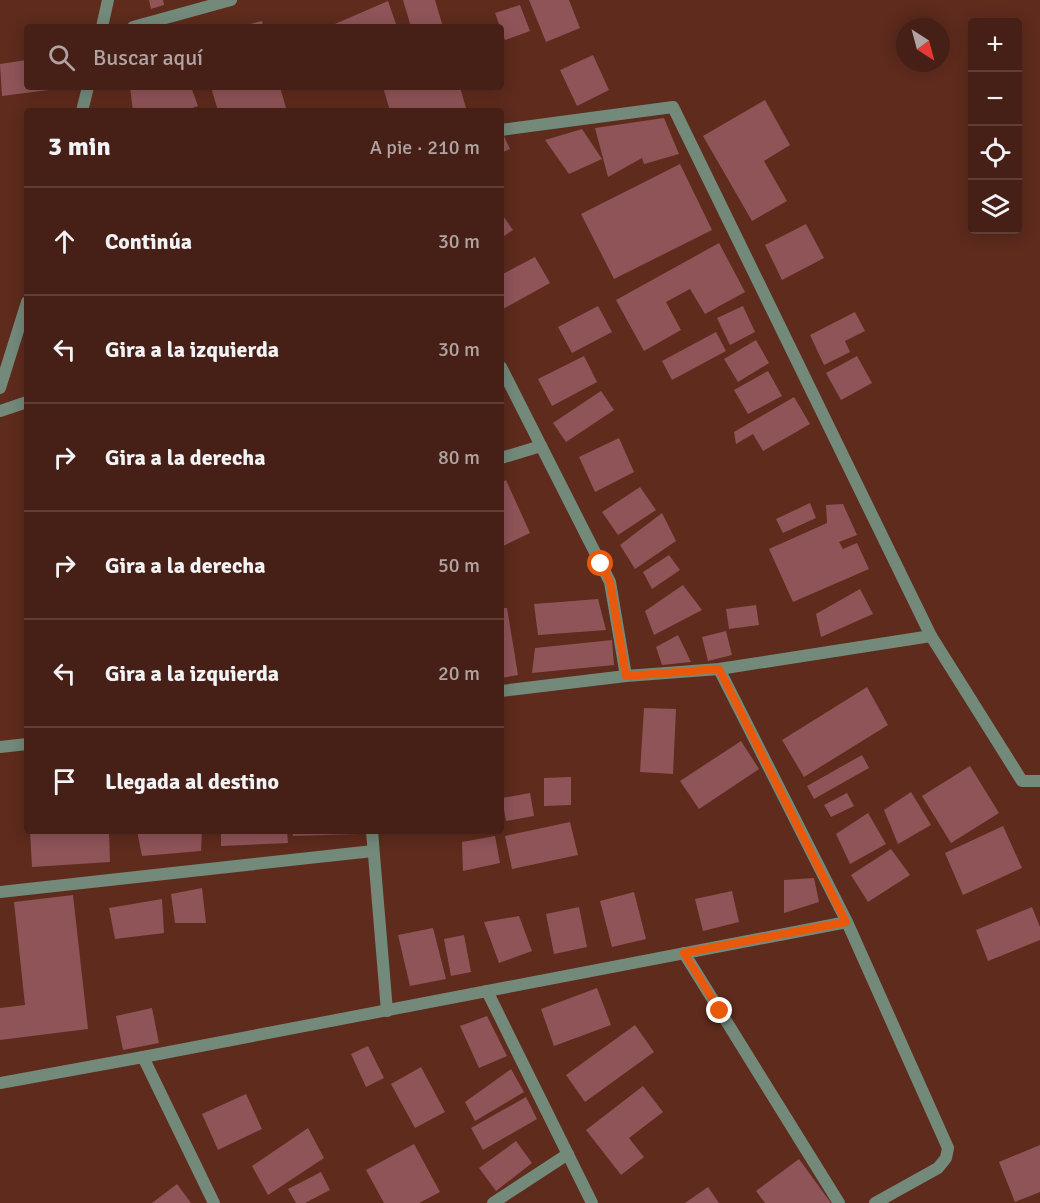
<!DOCTYPE html>
<html lang="es">
<head>
<meta charset="utf-8">
<style>
	body { margin:0; font-family:Signika,sans-serif; background:#502d23; color:#f1f3f6 }
	.controls { position:absolute; right:18px; top:18px; display:grid; overflow:hidden; border-radius:6px; box-shadow:0 3px 15px #0003 }
	.controls button { width:54px; height:54px; display:grid; place-items:center; padding:0; border:0; border-bottom:2px solid #5e3e35; background:#462016; color:#f1f3f6; font:30px sans-serif }
	.compass { position:absolute; left:896px; top:18px; width:54px; height:54px; border-radius:50%; background:#462016; box-shadow:0 3px 15px #0003; rotate:144deg }
	.stop { position:absolute; width:18px; height:18px; margin:-14px; border:4px solid #ea580c; border-radius:50%; background:#fff }
	.stop.end { background:#ea580c; border-color:#fff; box-shadow:0 2px 6px #0008 }
	.list { margin:0; padding:0; list-style:none }
	h2 { display:flex; justify-content:space-between; align-items:center; height:78px; margin:0; padding:0 24px; font-size:26px }
	h2 small { font-size:20px; font-weight:400; color:#b0a3a1 }
	.list li { display:grid; grid-template-columns:39px 1fr auto; gap:18px; align-items:center; box-sizing:border-box; height:108px; padding:0 24px; border-top:2px solid #5e3e35 }
	.list b { display:block; font-size:22px; white-space:nowrap }
	.list em { font-size:20px; font-style:normal; color:#b0a3a1 }
	.icon { flex:none; width:33px; height:33px; fill:none; stroke:currentColor; stroke-width:2; stroke-linecap:round; stroke-linejoin:round }
	.map { position:relative; flex:none; width:1040px; height:1203px; overflow:hidden }
	.search { position:absolute; background:#462016; box-shadow:0 3px 15px #0003; left:24px; top:24px; width:480px; height:66px; display:flex; align-items:center; gap:15px; box-sizing:border-box; padding:0 21px; border-radius:6px; color:#b0a3a1; font-size:22px }
	.panel { position:absolute; background:#462016; box-shadow:0 3px 15px #0003; left:24px; top:108px; width:480px; height:726px; border-radius:6px }
	.map>svg:first-child { display:block }
	.building { fill:#8f5458 }
	.lines { fill:none; stroke-linecap:round; stroke-linejoin:round }
	.street { stroke:#738a7b; stroke-width:12 }
	.route { stroke:#ea580c; stroke-width:8 }
</style>
</head>
<body>
<div class="map">
<svg width="1040" height="1203" viewBox="0 0 1040 1203">
	<rect width="100%" height="100%" fill="#5e2b1d"/>
	<g class="building">
		<path d="M149,0H163L164,5L151,9Z"/>
		<path d="M403,0H435L443,27H411Z"/>
		<path d="M529,0H569L580,28L546,42Z"/>
		<path d="M388,1L397,27H328Z"/>
		<path d="M520,5L530,31L505,40L495,13Z"/>
		<path d="M262,21L263,27H243V26Z"/>
		<path d="M593,55L609,90L577,106L560,70Z"/>
		<path d="M27,60V87H49V90L2,96L0,64Z"/>
		<path d="M130,87H191L198,106L185,111H133Z"/>
		<path d="M211,87H280L286,108L276,111H218Z"/>
		<path d="M383,87H460L466,108L456,111H390Z"/>
		<path d="M765,100L790,145L764,161L787,201L752,221L703,136Z"/>
		<path d="M664,118L679,154L644,164L642,158L608,177L595,128Z"/>
		<path d="M582,129L602,159L569,174L545,140Z"/>
		<path d="M504,136L510,149L501,153V138Z"/>
		<path d="M680,164L712,230L614,279L581,214Z"/>
		<path d="M501,213L513,230L501,238Z"/>
		<path d="M806,224L824,258L782,280L765,245Z"/>
		<path d="M719,243L745,292L705,314L690,289L666,302L681,330L644,351L616,300Z"/>
		<path d="M535,257L550,283L501,310V275Z"/>
		<path d="M598,306L612,332L572,353L558,327Z"/>
		<path d="M743,306L755,332L730,345L717,318Z"/>
		<path d="M855,312L865,331L845,341L850,352L824,365L810,335Z"/>
		<path d="M716,332L726,351L672,380L662,361Z"/>
		<path d="M756,340L769,363L738,382L724,359Z"/>
		<path d="M584,356L597,382L552,406L538,379Z"/>
		<path d="M857,356L872,383L841,400L826,373Z"/>
		<path d="M768,371L782,396L748,414L734,390Z"/>
		<path d="M601,391L614,410L566,442L553,423Z"/>
		<path d="M794,397L810,424L763,451L753,434L736,444L734,432Z"/>
		<path d="M619,438L634,472L595,492L579,457Z"/>
		<path d="M506,480L530,533L501,547V483Z"/>
		<path d="M640,487L656,510L618,535L602,512Z"/>
		<path d="M810,503L816,518L783,533L776,519Z"/>
		<path d="M843,504L857,535L839,542L843,549L857,543L869,569L793,602L769,549L827,523L826,505Z"/>
		<path d="M662,513L676,541L635,569L620,545Z"/>
		<path d="M669,555L680,570L652,589L643,572Z"/>
		<path d="M683,585L702,610L654,635L645,611Z"/>
		<path d="M860,589L873,614L821,637L816,614Z"/>
		<path d="M598,599L606,630L538,635L534,604Z"/>
		<path d="M756,605L759,625L729,629L726,609Z"/>
		<path d="M501,608H507L518,675L501,678Z"/>
		<path d="M726,631L732,655L708,661L702,637Z"/>
		<path d="M678,635L691,662L662,665L656,647Z"/>
		<path d="M612,640L614,665L532,673L535,648Z"/>
		<path d="M867,687L888,725L804,777L782,740Z"/>
		<path d="M644,708L676,709L673,774L640,772Z"/>
		<path d="M741,741L759,769L699,809L680,781Z"/>
		<path d="M862,755L869,768L814,799L807,786Z"/>
		<path d="M970,766L999,813L951,843L922,796Z"/>
		<path d="M571,777V805L544,806V778Z"/>
		<path d="M911,792L931,825L898,844L884,810Z"/>
		<path d="M530,793L534,816L506,821L502,798Z"/>
		<path d="M847,793L854,806L831,817L824,805Z"/>
		<path d="M868,813L886,844L850,864L836,834Z"/>
		<path d="M570,822L578,855L512,869L505,836Z"/>
		<path d="M1003,826L1022,868L963,895L945,853Z"/>
		<path d="M30,831H109L110,862L32,867Z"/>
		<path d="M137,831H202L201,851L142,856Z"/>
		<path d="M221,831H287L288,843L221,846Z"/>
		<path d="M293,831H358V834L293,836Z"/>
		<path d="M495,836L500,863L463,871L462,842Z"/>
		<path d="M891,849L910,875L868,902L851,875Z"/>
		<path d="M814,878L819,902L784,913V880Z"/>
		<path d="M202,888L206,923H175L171,894Z"/>
		<path d="M732,891L739,922L703,931L695,899Z"/>
		<path d="M634,892L646,939L612,947L600,901Z"/>
		<path d="M73,895L88,1029L0,1040V1008L25,1005L14,902Z"/>
		<path d="M162,899L164,933L115,939L109,908Z"/>
		<path d="M579,907L587,947L554,954L546,914Z"/>
		<path d="M1032,907L1040,927V940L988,961L976,930Z"/>
		<path d="M519,916L532,951L499,963L484,922Z"/>
		<path d="M433,928L446,979L410,986L398,935Z"/>
		<path d="M464,935L471,972L451,976L444,939Z"/>
		<path d="M597,988L611,1025L554,1046L541,1009Z"/>
		<path d="M152,1008L159,1043L123,1050L116,1016Z"/>
		<path d="M487,1016L507,1056L479,1068L460,1026Z"/>
		<path d="M635,1025L654,1052L585,1102L566,1075Z"/>
		<path d="M368,1046L384,1078L366,1087L351,1054Z"/>
		<path d="M421,1067L445,1112L415,1128L391,1084Z"/>
		<path d="M511,1069L524,1092L475,1121L465,1102Z"/>
		<path d="M643,1086L663,1112L629,1138L644,1157L621,1175L586,1130Z"/>
		<path d="M246,1094L262,1129L218,1150L202,1114Z"/>
		<path d="M526,1097L537,1119L483,1150L471,1128Z"/>
		<path d="M308,1128L324,1158L268,1195L252,1166Z"/>
		<path d="M516,1141L532,1163L496,1191L479,1168Z"/>
		<path d="M414,1144L440,1192L419,1203H384L366,1170Z"/>
		<path d="M1040,1145V1192L1015,1202L999,1162Z"/>
		<path d="M799,1159L831,1203H765L756,1191Z"/>
		<path d="M321,1172L330,1190L305,1203H296L288,1189Z"/>
		<path d="M177,1184L191,1203H152Z"/>
		<path d="M708,1187L719,1203H685Z"/>
	</g>
	<g class="lines">
		<g class="street">
			<path d="M102,27L108,0"/>
			<path d="M133,27L231,0"/>
			<path d="M82,111L88,87"/>
			<path d="M501,130L673,107L931,636L1022,781H1040"/>
			<path d="M501,367L610,582L626,676"/>
			<path d="M0,388L27,302"/>
			<path d="M0,411L27,402"/>
			<path d="M501,458L541,446"/>
			<path d="M719,669L847,922L948,1148L946,1158L938,1168L875,1203"/>
			<path d="M501,691L626,676L719,669L931,636"/>
			<path d="M0,747L27,744"/>
			<path d="M372,831L387,1011"/>
			<path d="M0,892L373,851"/>
			<path d="M684,953L839,1203"/>
			<path d="M487,991L592,1203"/>
			<path d="M143,1057L214,1203"/>
			<path d="M0,1083L143,1057L847,922"/>
			<path d="M493,1203L568,1154"/>
		</g>
	</g>
	<g class="lines">
		<path class="route" d="M601,564L610,582L626,676L719,669L846,922L684,953L720,1011"/>
	</g>
</svg>
<div class="controls">
<button>+</button>
<button>−</button>
<button><svg class="icon" aria-label="locate" viewBox="0 0 24 24"><circle cx="12" cy="12" r="6"/><path d="M12 2v4M12 18v4M2 12h4M18 12h4"/></svg></button>
<button><svg class="icon" aria-label="layers" viewBox="0 0 24 24"><path d="M12 4l9 5-9 5-9-5zM3 14l9 5 9-5"/></svg></button>
</div>
<svg class="compass" viewBox="-18 -18 36 36"><path d="M0-13l5 13h-10z" fill="#e53935"/><path d="M0 13l5-13h-10z" fill="#b0a3a1"/></svg>
<div class="stop" style="left:601px;top:564px"></div>
<div class="stop end" style="left:720px;top:1011px"></div>
<div class="search"><svg class="icon" aria-label="search" viewBox="0 0 24 24"><circle cx="10" cy="10" r="6"/><path d="M15 15l6 6"/></svg>Buscar aquí</div>
<section class="panel">
<h2>3 min<small>A pie · 210 m</small></h2>
<ul class="list">
<li><svg class="icon" aria-label="ahead" viewBox="0 0 24 24"><path d="M12 20V5M6 11l6-6 6 6"/></svg><div><b>Continúa</b></div><em>30 m</em></li>
<li><svg class="icon" aria-label="left" viewBox="0 0 24 24"><path d="M17 20v-9H6M10 6l-5 5 5 5"/></svg><div><b>Gira a la izquierda</b></div><em>30 m</em></li>
<li><svg class="icon" aria-label="right" viewBox="0 0 24 24"><path d="M7 20v-9h11M14 6l5 5-5 5"/></svg><div><b>Gira a la derecha</b></div><em>80 m</em></li>
<li><svg class="icon" aria-label="right" viewBox="0 0 24 24"><path d="M7 20v-9h11M14 6l5 5-5 5"/></svg><div><b>Gira a la derecha</b></div><em>50 m</em></li>
<li><svg class="icon" aria-label="left" viewBox="0 0 24 24"><path d="M17 20v-9H6M10 6l-5 5 5 5"/></svg><div><b>Gira a la izquierda</b></div><em>20 m</em></li>
<li><svg class="icon" aria-label="arrive" viewBox="0 0 24 24"><path d="M6 21V4h12l-3 4 3 4H6"/></svg><div><b>Llegada al destino</b></div></li>
</ul>
</section>
</div>
</body>
</html>
